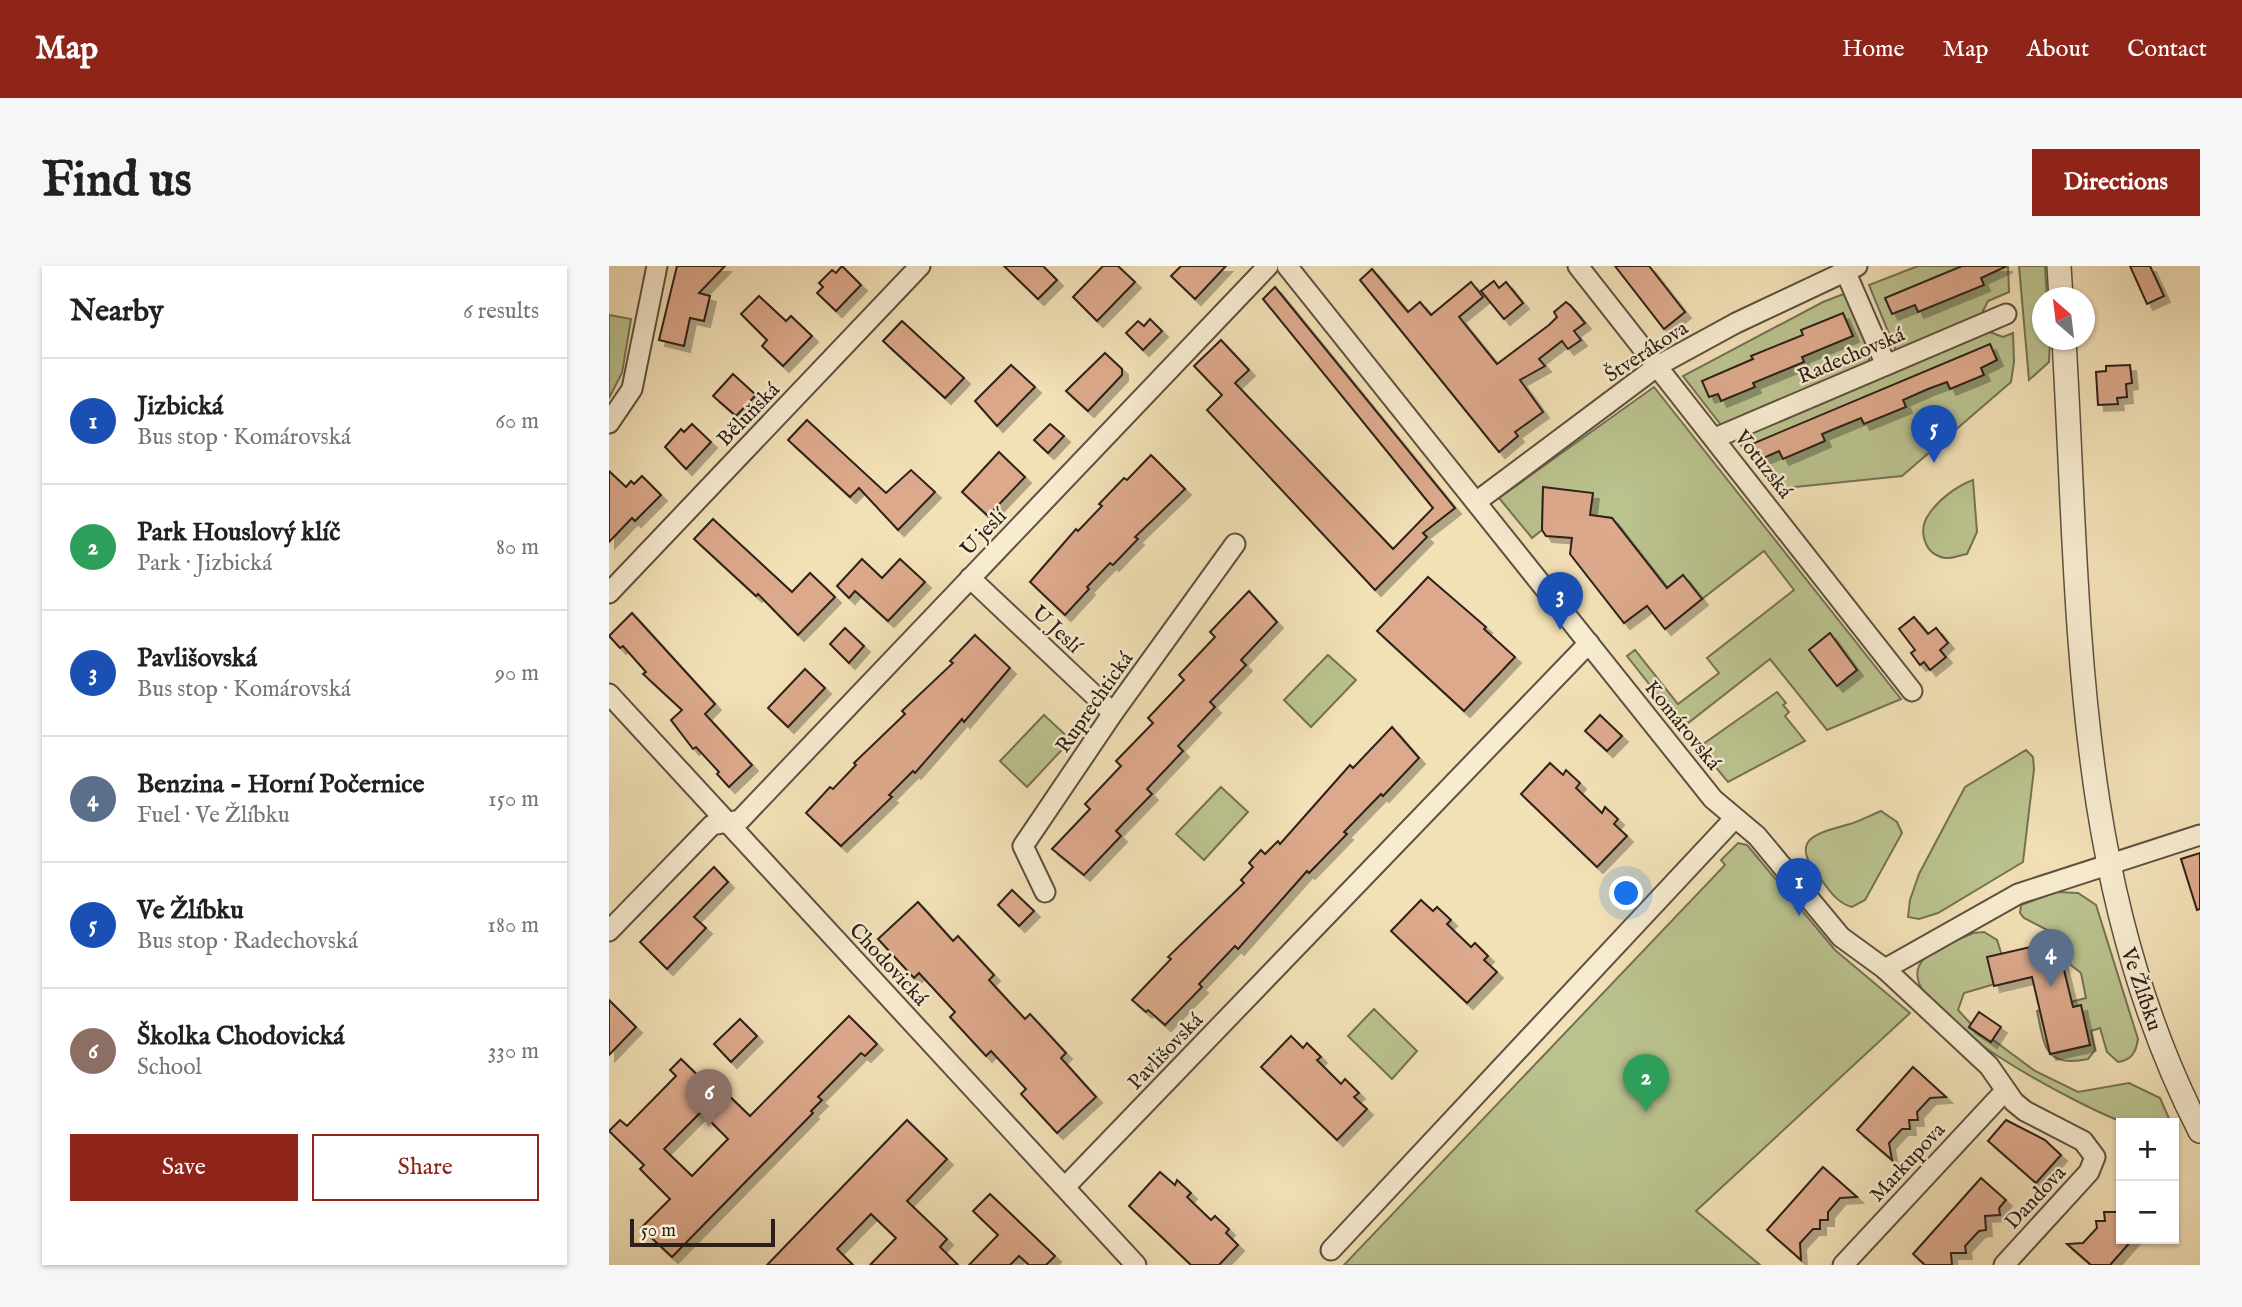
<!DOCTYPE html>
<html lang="en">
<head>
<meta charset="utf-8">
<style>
	body { margin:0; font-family:"IM FELL English",serif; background:#f6f6f6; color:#202124 }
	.controls { position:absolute; right:21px; bottom:21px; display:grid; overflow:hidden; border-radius:0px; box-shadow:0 2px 5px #0004 }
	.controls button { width:63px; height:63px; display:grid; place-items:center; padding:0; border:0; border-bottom:2px solid #e0e0e0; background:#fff; color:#202124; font:35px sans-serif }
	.compass { position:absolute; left:1423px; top:21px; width:63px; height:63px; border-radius:50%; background:#fff; box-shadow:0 2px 5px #0004; rotate:332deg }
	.scale { position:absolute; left:21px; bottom:18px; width:145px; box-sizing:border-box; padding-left:7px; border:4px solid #2d2019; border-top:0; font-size:19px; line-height:24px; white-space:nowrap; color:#2d2019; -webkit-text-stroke:5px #f7ebd0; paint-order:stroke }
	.you { position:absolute; left:1018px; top:628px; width:24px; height:24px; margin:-18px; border:5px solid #fff; border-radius:50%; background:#1a73e8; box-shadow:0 0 0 10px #1a73e833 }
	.badge { display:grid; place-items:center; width:46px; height:46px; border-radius:50%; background:#8f2418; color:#fff; font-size:23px; font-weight:700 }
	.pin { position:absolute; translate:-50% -58px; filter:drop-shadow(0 2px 4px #0008) }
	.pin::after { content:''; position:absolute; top:37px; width:24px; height:21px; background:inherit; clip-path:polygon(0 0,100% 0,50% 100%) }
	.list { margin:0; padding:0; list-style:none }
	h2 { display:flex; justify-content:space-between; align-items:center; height:91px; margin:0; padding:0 28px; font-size:30px }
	h2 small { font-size:23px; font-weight:400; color:#757577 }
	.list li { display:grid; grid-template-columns:46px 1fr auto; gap:21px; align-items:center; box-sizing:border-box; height:126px; padding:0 28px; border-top:2px solid #e0e0e0 }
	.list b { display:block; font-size:26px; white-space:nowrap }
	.list p { margin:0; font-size:23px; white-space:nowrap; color:#757577 }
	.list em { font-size:23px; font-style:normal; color:#757577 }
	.actions { display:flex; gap:14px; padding:21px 28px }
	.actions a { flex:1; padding:16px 0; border:2px solid #8f2418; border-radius:0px; text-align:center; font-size:24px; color:#8f2418 }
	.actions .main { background:#8f2418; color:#fff }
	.map { position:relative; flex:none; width:1591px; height:999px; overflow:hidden; border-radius:0px }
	header { display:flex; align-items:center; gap:42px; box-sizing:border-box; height:98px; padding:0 35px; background:#8f2418; color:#fff }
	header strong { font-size:33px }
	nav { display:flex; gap:38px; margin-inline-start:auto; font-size:24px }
	.intro { display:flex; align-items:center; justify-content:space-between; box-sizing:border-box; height:168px; padding:0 42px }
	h1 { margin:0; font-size:49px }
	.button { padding:18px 32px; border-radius:0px; background:#8f2418; color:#fff; font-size:24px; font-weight:700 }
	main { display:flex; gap:42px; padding:0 42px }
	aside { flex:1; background:#fff; border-radius:0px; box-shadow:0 2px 5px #0004 }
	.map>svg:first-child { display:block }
	.green { fill:#bac28e; stroke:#747154; stroke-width:2; fill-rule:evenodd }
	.building { fill:#dda98c; stroke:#2d2019; stroke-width:2; fill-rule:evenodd; filter:url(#shadow) }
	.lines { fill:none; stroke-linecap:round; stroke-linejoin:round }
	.minor-casing { stroke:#5e5040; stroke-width:23 }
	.tertiary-casing { stroke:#5e5040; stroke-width:26 }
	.minor { stroke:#f7ebd0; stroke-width:19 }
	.tertiary { stroke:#f7ebd0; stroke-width:23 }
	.labels { text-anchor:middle; stroke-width:5; stroke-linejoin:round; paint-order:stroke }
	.street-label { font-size:21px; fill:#2d2019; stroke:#f7ebd0 }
</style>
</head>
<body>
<header>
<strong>Map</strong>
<nav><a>Home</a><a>Map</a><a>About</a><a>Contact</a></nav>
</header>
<div class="intro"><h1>Find us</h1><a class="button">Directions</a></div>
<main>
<aside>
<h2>Nearby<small>6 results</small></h2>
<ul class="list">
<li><span class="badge" style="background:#1a4fb4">1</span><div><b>Jizbická</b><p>Bus stop · Komárovská</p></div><em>60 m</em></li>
<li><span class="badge" style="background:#2e9e5b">2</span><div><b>Park Houslový klíč</b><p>Park · Jizbická</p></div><em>80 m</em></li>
<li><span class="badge" style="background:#1a4fb4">3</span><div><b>Pavlišovská</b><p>Bus stop · Komárovská</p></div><em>90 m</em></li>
<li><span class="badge" style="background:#5c6f8a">4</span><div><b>Benzina - Horní Počernice</b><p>Fuel · Ve Žlíbku</p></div><em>150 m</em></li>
<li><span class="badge" style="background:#1a4fb4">5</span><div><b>Ve Žlíbku</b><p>Bus stop · Radechovská</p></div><em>180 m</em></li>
<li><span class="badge" style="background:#8d6e63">6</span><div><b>Školka Chodovická</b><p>School</p></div><em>330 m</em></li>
</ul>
<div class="actions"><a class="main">Save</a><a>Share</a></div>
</aside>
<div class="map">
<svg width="1591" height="999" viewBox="0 0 1591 999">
	<defs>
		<filter id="shadow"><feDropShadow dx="6" dy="6" stdDeviation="0" flood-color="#0004"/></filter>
	</defs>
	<rect width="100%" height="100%" fill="#f2e0b6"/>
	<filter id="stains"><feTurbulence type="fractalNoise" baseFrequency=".00286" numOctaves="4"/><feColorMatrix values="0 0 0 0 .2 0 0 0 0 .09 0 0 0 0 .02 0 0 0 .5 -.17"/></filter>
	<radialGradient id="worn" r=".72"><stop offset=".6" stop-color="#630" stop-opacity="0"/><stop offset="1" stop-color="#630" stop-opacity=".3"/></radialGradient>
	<g class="green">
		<path d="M1309,0H1399L1400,26L1379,35L1371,51L1287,85L1260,19Z"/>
		<path d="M1410,0H1436L1438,31L1434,32V74H1441L1440,96L1420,114Z"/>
		<path d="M1237,27L1262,87L1259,97L1112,159L1074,110L1214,36Z"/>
		<path d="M0,49L22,53L13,107L0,132Z"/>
		<path d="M1378,65L1394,71L1404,67L1405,96L1402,116L1293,210L1176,222L1157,209L1125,171Z"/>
		<path d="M1045,121L1292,433L1218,464L1161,393L1074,461L1018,390L1026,384L1069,438L1110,407L1098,392L1185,324L1155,285L1093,333L1074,310L1058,322L1003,252L981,249L934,221L933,264L923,272L890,232Z"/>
		<path d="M1364,214L1368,266L1358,288C1351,289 1342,293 1336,292C1314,288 1309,263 1320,248C1330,233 1348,220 1364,214Z"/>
		<path d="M719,389L747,414L702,461L675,434Z"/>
		<path d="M1168,426L1177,437L1174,439L1180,446L1176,450L1196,475L1119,516L1090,481Z"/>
		<path d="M435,449L462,474L418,521L391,495Z"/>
		<path d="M1417,484L1424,491L1425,503L1414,596L1329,647L1310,653L1299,651L1301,634L1310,608L1356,521Z"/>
		<path d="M612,521L639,546L595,594L567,568Z"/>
		<path d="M1272,545L1288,556L1293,567L1256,634L1243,641C1227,637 1218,621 1208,608C1179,571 1211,567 1241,558C1251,555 1262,549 1272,545Z"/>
		<path d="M1129,577L1138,579L1226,684L1301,747L1087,945L1151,999H735L1116,599L1112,594Z"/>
		<path d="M1448,626L1469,627L1487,639L1529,773C1527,786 1523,794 1509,796L1498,786L1491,762L1482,765L1486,784L1479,793C1435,802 1436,781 1428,745L1477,732L1472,707L1459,697L1448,669L1415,652L1411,647L1412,639ZM1432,749L1481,779L1442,788Z"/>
		<path d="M1364,667L1375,666L1388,674L1395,696L1396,715L1355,727L1349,744L1362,758L1360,762L1381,775L1383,773L1426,805L1469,826L1520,817L1551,832L1562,857C1548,857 1527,861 1514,856C1476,843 1289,747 1310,700C1318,682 1348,675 1364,667Z"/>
		<path d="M765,743L808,785L783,813L739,770Z"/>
	</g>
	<g class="building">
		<path d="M68,0H116L90,27L101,30L95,55L81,52L75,80L50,74Z"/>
		<path d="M233,0L252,19L227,45L208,27L214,21L210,17L223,4L227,7Z"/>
		<path d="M395,0H434L448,14L429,33Z"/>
		<path d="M494,0H509L526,16L488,55L464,31Z"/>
		<path d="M572,0H617L586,33L562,10Z"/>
		<path d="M1006,0H1040L1076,46L1055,63Z"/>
		<path d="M1353,0H1398L1372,12L1375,19L1309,46L1306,39L1283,48L1276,32Z"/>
		<path d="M1521,0H1541L1555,30L1538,38Z"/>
		<path d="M763,3L799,46L811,36L822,49L862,16L874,31L850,51L888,98L940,59L948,51L945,46L957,36L962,40L976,57L965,65L972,74L959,83L953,75L930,93L936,100L911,114L934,146L906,166L909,170L890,186L751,14Z"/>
		<path d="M885,15L890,22L897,16L914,37L895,53L872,25Z"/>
		<path d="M666,21L846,242L814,267L818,271L766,324L598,144L613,129L585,100L612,74L640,104L626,117L784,283L824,242L654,33Z"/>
		<path d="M150,30L177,55L182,50L203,70L174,100L153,80L158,74L132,48Z"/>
		<path d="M1234,47L1244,70L1193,91L1195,96L1144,117L1146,121L1112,135L1109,128L1100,131L1093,115L1144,93L1142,90L1194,69L1192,64Z"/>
		<path d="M541,53L553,65L534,84L517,67L529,55L535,60Z"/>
		<path d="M293,55L355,112L336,132L274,75Z"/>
		<path d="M1381,78L1388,94L1372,102L1375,109L1341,123L1338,116L1319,123L1294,134L1297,141L1255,158L1252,152L1230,161L1213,168L1216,175L1174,193L1170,185L1150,194L1143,178Z"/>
		<path d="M496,87L513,103V109L479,145L457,125Z"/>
		<path d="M402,99L426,121L388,160L366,135Z"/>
		<path d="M1521,99L1523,117L1517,118L1518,131L1508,132L1509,138L1489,139L1487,106L1497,105V100Z"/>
		<path d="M124,108L147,129L127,150L104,130Z"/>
		<path d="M198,154L277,227L302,204L326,226L289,264L250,222L241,231L179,174Z"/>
		<path d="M83,158L102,176L77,203L56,181L72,163L75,166Z"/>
		<path d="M441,158L455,170L439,187L425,174Z"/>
		<path d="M390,186L416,211L379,250L353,226Z"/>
		<path d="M542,189L576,223L526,271L529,273L504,299L501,297L478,321L480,323L456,349L421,316L467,263L469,265L493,240L490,238L515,212L518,214Z"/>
		<path d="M0,205L17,221L22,215L25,218L33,210L52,229L26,255L23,252L0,276Z"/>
		<path d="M934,221L984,227L981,249L1003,252L1058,322L1074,309L1093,333L1056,363L1038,340L1015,357L961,288L963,272L937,270L933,264Z"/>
		<path d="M104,253L183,326L201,307L226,331L189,369L149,328L147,330L85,273Z"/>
		<path d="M253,293L273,312L291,293L316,316L279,355L246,325L240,332L228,320Z"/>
		<path d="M819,311L877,361L875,363L906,391L855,445L768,365Z"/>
		<path d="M640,325L668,356L632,394L637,399L601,436L606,441L569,480L574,485L538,523L543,528L507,565L512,570L475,609L443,583L481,543L476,538L512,500L507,495L544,457L539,452L575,414L570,409L606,371L601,366Z"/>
		<path d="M23,347L106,438L96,448L143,499L120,521L108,508L110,506L87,481L84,483L62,454L73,444L34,408L37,406L14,380L11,382L0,370Z"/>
		<path d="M1305,351L1319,368L1327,362L1339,377L1331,384L1337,391L1321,404L1315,396L1311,399L1302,387L1306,384L1290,363Z"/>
		<path d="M236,362L255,380L240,397L221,378Z"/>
		<path d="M1221,367L1248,404L1228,420L1200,384Z"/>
		<path d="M366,369L401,402L355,456L353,453L306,507L304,505L280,529L283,531L232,580L197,547L221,521L224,523L247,499L245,497L296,448L293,445L344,397L341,395Z"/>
		<path d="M196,403L216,422L179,461L159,442Z"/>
		<path d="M991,449L1013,470L998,485L976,465Z"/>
		<path d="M783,461L810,492L774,530L772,528L735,566L738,568L700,607L698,605L629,683L626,680L590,718L593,721L556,759L539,744L537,746L523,734L562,693L559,691L635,617L632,614L644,601L640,597L652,584L656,588L669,575L671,578L741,499L744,502Z"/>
		<path d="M941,497L954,509L957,504L971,517L967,522L993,547L996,541L1009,553L1005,558L1018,570L988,601L912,528Z"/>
		<path d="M1591,587V643L1588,644L1572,593Z"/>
		<path d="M105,601L119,616L85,651L97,662L58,703L31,676Z"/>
		<path d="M403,624L425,645L410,660L389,639Z"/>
		<path d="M812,634L824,645L828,641L842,654L838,658L862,681L866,677L879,690L875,694L888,706L858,737L782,665Z"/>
		<path d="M309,636L344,675L349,670L385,709L380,714L416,753L421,748L457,787L452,792L487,831L448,867L412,828L417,823L382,785L377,790L341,751L346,746L310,707L305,712L269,673Z"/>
		<path d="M1448,675L1464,741L1472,739L1481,779L1441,788L1423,711L1385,720L1378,691Z"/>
		<path d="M0,734L27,761L0,789Z"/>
		<path d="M1370,746L1392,761L1382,776L1360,761Z"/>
		<path d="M240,750L268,778L256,790L252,787L209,831L213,834L202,845L204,847L63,991L32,962L61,933L31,903L35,899L0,865L11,854L18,860L67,810L61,804L72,793L107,827L112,822L141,850ZM92,846L119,873L83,910L55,883Z"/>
		<path d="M131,753L148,770L122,796L105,778Z"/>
		<path d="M682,770L694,782L698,777L712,791L708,794L732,818L736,813L750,827L745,831L758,843L728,874L652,801Z"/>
		<path d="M1304,801L1337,831L1321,832L1308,846L1309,854H1300L1301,863H1293L1280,877L1283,894L1248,864Z"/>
		<path d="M298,854L338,893L298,935L338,973L331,981L349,999H261L287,972L262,948L228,983L244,999H158Z"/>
		<path d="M1397,854L1436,874L1452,889L1427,917L1379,875Z"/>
		<path d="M1214,901L1248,931L1231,932L1219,946V954H1211V963H1204L1191,977L1192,994L1158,964Z"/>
		<path d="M551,906L566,919L568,914L582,927L578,931L602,954L606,950L620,963L617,967L629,979L610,999H582L520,940Z"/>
		<path d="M1372,912L1397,934L1390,942L1391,949L1376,950L1377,964L1370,965L1356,980L1357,987H1342L1343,999H1316L1304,988Z"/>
		<path d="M381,928L446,990L437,999H420L410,990L401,999H360L389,969L364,945Z"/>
		<path d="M1495,946H1512V973H1524L1501,999H1482L1458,978L1474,977L1488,962L1487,955H1496Z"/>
	</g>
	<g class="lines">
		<defs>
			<g id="minor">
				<path d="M678,0L1104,533L1148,570L1232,671L1276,703L1380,800L1405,836L1416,845L1474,875L1486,891L1480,906L1395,999"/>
				<path d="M969,0L1303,425"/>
				<path d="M1234,0L1277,99"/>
				<path d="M0,157L23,123L48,0"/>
				<path d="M1106,172L1397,48"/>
				<path d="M867,236L1050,99L1127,57L1248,0"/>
				<path d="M361,312L504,447"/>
				<path d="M0,327L311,0"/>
				<path d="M0,428L527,999"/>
				<path d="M436,626L414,580L504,447L626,278"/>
				<path d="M0,665L103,559L131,554L659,0"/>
				<path d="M1276,703L1409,628L1591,569"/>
				<path d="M456,921L980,377"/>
				<path d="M722,984L1125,553"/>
				<path d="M1234,999L1396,825"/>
			</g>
			<g id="tertiary">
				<path d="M1450,0L1452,32"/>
				<path d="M1455,74C1471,345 1463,617 1591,865"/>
			</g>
		</defs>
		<use href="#minor" class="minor-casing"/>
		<use href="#tertiary" class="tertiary-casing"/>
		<use href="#minor" class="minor"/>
		<use href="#tertiary" class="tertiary"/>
	</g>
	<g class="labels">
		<g class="street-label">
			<text transform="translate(1037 85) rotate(-33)" y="7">Štverákova</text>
			<text transform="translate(1242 89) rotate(-23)" y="7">Radechovská</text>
			<text transform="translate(139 148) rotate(-46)" y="7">Běluňská</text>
			<text transform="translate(1155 198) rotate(52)" y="7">Votuzská</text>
			<text transform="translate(374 266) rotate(-46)" y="7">U jeslí</text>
			<text transform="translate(448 363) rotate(43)" y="7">U Jeslí</text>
			<text transform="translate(485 436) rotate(-55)" y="7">Ruprechtická</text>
			<text transform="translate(1074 459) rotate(51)" y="7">Komárovská</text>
			<text transform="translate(280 698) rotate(47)" y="7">Chodovická</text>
			<text transform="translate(1533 723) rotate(71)" y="7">Ve Žlíbku</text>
			<text transform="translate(556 785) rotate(-46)" y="7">Pavlišovská</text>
			<text transform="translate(1298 896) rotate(-47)" y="7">Markupova</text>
			<text transform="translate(1426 931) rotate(-47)" y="7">Dandova</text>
		</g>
	</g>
	<rect width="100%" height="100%" filter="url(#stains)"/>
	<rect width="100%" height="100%" fill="url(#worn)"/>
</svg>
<div class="controls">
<button>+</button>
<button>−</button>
</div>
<svg class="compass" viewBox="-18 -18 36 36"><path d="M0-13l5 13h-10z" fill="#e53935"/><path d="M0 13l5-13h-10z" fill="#757577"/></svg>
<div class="scale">50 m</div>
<div class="you"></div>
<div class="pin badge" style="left:1190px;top:650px;background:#1a4fb4">1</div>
<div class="pin badge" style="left:1037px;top:846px;background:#2e9e5b">2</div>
<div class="pin badge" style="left:951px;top:364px;background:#1a4fb4">3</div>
<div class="pin badge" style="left:1442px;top:721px;background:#5c6f8a">4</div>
<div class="pin badge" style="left:1325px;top:197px;background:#1a4fb4">5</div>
<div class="pin badge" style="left:100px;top:861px;background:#8d6e63">6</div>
</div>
</main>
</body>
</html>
